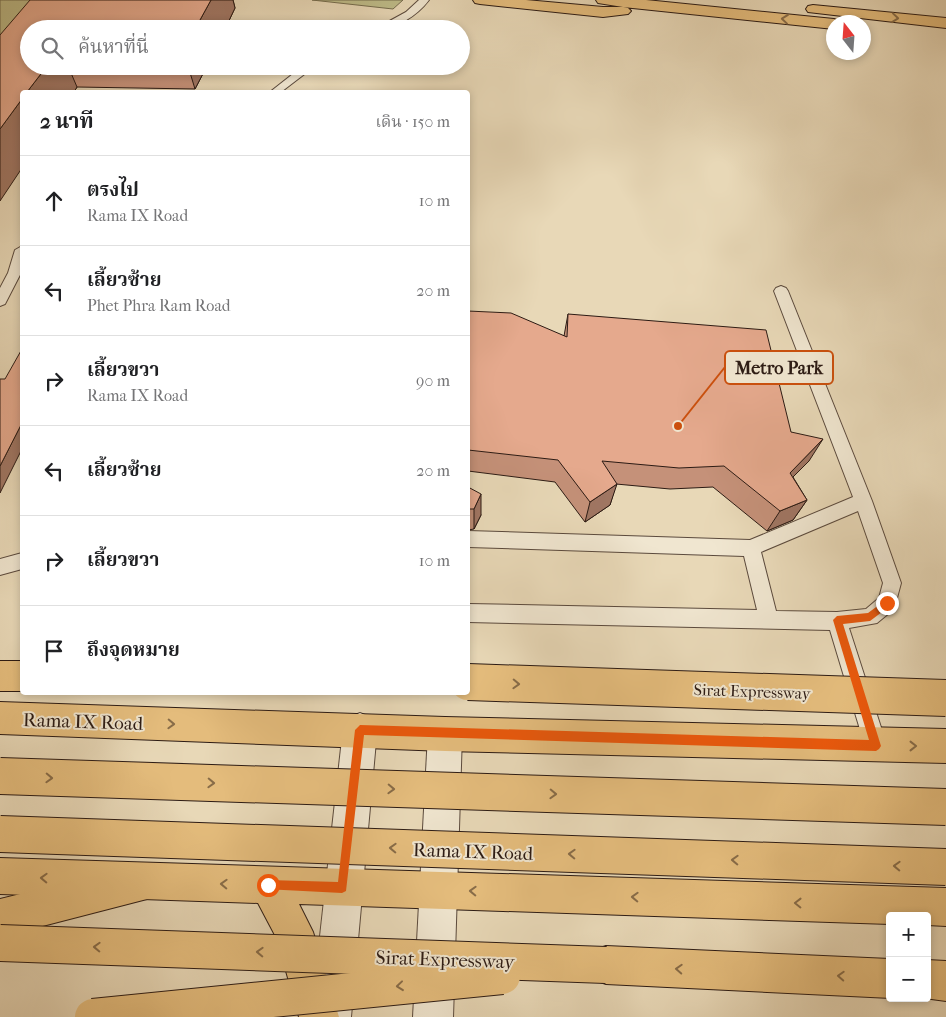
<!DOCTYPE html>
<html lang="th">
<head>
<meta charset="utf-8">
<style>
	body { margin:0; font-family:"IM FELL French Canon","Noto Serif Thai",serif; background:#f2f2f2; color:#202124 }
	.controls { position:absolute; right:15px; bottom:15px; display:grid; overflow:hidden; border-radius:5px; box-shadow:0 2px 8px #0003 }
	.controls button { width:45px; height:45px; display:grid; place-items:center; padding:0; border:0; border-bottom:1px solid #e0e0e0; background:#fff; color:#202124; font:25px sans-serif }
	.compass { position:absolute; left:826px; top:15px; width:45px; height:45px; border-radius:50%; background:#fff; box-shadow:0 2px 8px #0003; rotate:343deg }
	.stop { position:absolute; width:15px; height:15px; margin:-11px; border:4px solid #ea580c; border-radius:50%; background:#fff }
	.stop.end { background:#ea580c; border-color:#fff; box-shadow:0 1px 5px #0008 }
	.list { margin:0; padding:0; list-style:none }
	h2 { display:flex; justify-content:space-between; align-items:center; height:65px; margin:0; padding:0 20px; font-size:21px }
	h2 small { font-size:16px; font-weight:400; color:#757577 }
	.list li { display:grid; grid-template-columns:32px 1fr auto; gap:15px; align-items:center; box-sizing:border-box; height:90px; padding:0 20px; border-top:1px solid #e0e0e0 }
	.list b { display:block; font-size:19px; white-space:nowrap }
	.list p { margin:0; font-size:16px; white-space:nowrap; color:#757577 }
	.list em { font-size:16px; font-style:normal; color:#757577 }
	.icon { flex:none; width:28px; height:28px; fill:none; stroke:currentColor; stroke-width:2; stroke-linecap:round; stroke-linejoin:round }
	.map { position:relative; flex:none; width:946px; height:1017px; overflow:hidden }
	.search { position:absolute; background:#fff; box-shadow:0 2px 8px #0003; left:20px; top:20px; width:450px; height:55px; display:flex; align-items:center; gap:12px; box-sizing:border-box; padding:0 18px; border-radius:28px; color:#757577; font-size:19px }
	.panel { position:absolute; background:#fff; box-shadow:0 2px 8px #0003; left:20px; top:90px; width:450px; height:605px; border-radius:5px }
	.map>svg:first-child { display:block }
	.green { fill:#bebc89; stroke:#756c4e }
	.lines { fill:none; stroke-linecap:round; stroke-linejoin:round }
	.service-casing { stroke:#5b4a3d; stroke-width:2 }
	.tertiary-casing { stroke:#5b4a3d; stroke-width:2 }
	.primary-casing { stroke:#2c1b14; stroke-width:2 }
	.motorway-casing { stroke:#2c1b14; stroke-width:2 }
	.service { fill:#f0e6d0; fill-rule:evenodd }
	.tertiary { fill:#f0e6d0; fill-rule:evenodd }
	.primary { fill:#e4bc7c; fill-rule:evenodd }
	.motorway { fill:#e4bc7c; fill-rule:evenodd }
	.primary-bridge-casing { stroke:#2c1b14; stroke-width:38; stroke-linecap:butt }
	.motorway-bridge-casing { stroke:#2c1b14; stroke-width:38; stroke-linecap:butt }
	.primary-bridge { stroke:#e4bc7c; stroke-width:36 }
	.motorway-bridge { stroke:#e4bc7c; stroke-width:36 }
	.wall { fill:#c59179; stroke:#2c1b14 }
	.shaded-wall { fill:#a07663; stroke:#2c1b14 }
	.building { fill:#e5a98d; stroke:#2c1b14 }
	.oneway { stroke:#886c48 }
	.route { fill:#ea580c }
	.labels { text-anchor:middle; stroke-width:4; stroke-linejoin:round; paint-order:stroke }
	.street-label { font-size:16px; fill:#2c1b14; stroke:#f0e6d0 }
	.near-street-label { font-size:19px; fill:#2c1b14; stroke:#f0e6d0 }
	.leader { fill:none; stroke:#cc500d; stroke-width:2 }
	.callout-dot { fill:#cc500d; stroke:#f0e6d0; stroke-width:2 }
	.callout { fill:#f0e6d0; stroke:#cc500d; stroke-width:2 }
	.callout-label { font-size:18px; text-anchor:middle; font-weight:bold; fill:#2c1b14 }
</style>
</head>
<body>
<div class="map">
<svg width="946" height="1017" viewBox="0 0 946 1017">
	<rect width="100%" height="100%" fill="#e8d8b7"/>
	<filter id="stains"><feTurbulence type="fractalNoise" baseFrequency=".004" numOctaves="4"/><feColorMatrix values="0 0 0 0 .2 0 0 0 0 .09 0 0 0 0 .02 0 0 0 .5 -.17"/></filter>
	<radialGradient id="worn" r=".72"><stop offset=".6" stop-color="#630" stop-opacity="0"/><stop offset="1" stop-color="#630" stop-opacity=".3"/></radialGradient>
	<g class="green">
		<path d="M0,0H66L29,29L0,78Z"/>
		<path d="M312,0H403L393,9Z"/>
	</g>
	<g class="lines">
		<defs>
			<g id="service">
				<path d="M419,0H429C416,17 396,29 375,29L406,12Z"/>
				<path d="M303,66H315L281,92H270Z"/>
				<path d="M22,246V271L5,304L0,306V288L8,273L15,250Z"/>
				<path d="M781,286L786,288L788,291L872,501L901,583L894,609L877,623L849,628L887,746L884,754L876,757L868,754L865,746L830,630L468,622V604L757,610L744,556L468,547V531L750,540L853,497L774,291L776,288ZM858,511L883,583L879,598L866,609L837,612L776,611L761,552Z"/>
				<path d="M22,553V569L0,575V559Z"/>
			</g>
			<g id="tertiary">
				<path d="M360,713L372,718L377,730L351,1017H311L343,730L348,718Z"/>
				<path d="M445,717L457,722L462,734L453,1017H413L428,734L433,722Z"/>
			</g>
			<g id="primary">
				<path d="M0,702L445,717L946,729V763L445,751L0,734Z"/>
				<path d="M0,858L946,888V926L927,925V916H890V924L299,904L313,932L339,1017H299L277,939L258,903L0,894Z"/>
			</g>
			<g id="motorway">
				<path d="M473,0H526L603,7H623L598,3L596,0H646L834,19L841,22H834V29L623,7L628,8L631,11L628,14L603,17L480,4L475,3Z"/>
				<path d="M813,5L946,18V28L808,12L806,9L808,6Z"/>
				<rect x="0" y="661" width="22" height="30"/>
				<path d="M147,863L160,868L165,881L160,894L147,899L0,937V899Z"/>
				<path d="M606,946L890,959L891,998L606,984L592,979L587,965L592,951Z"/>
				<path d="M927,960L946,961V1001L924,998H927Z"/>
			</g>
		</defs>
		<use href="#service" class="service-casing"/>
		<use href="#tertiary" class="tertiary-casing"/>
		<use href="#primary" class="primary-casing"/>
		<use href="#motorway" class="motorway-casing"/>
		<use href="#service" class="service"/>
		<use href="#tertiary" class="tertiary"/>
		<use href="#primary" class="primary"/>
		<use href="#motorway" class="motorway"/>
		<defs>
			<g id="primary-bridge">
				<path d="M0,776L946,807"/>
				<path d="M0,834L946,867"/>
			</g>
			<g id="motorway-bridge">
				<path d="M468,682L946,698"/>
				<path d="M0,943L606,965"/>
				<path d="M93,1017L502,976"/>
			</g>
		</defs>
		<use href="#primary-bridge" class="primary-bridge-casing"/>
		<use href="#motorway-bridge" class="motorway-bridge-casing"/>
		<use href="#primary-bridge" class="primary-bridge"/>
		<use href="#motorway-bridge" class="motorway-bridge"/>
	</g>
	<g class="wall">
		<path d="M30,0H233L235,8L225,29H29V66H207L195,89L77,87L74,92H22Z"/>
		<path d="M468,311L564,336L568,314L791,432L809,461L793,477L807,500L793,520L767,531L713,487L670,489L616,484L610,505L585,522L555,482L468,471Z"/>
		<path d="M468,487L481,515L474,529L468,530Z"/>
	</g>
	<g class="shaded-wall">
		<path d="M211,0H233L235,8L225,29H195Z"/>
		<path d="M47,66H68L77,87L74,92H27Z"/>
		<path d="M188,66H207L195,89Z"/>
		<path d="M22,99V168L0,201V129Z"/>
		<path d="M22,423V449L0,493V466Z"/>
		<path d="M823,439L809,461L776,494L790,473Z"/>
		<path d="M617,484L610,505L585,522L590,502Z"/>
		<path d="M481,494V515L474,529V509Z"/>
		<path d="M807,500L793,520L767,531L780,511Z"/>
	</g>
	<g class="building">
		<path d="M30,0H211L195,29H29V66H47L27,92H22V99L0,129V35Z"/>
		<path d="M468,311L511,313L567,337L568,314L766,330L791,432L823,439L790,473L807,500L780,511L724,466L679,468L602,461L617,484L590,502L558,460L468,450Z"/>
		<path d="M22,349V423L0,466V379H5Z"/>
		<path d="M468,487L481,494L474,509H468Z"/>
	</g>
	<defs><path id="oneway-chevron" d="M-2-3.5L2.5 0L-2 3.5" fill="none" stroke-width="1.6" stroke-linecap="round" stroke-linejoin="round" transform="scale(1.25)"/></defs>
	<g class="oneway">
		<use href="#oneway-chevron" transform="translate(895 18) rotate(6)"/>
		<use href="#oneway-chevron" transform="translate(785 19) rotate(-174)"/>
		<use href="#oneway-chevron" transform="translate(516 684) rotate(2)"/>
		<use href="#oneway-chevron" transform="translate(171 724) rotate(2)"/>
		<use href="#oneway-chevron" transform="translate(913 746)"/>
		<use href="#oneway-chevron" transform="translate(49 778) rotate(2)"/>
		<use href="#oneway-chevron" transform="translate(211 783) rotate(2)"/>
		<use href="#oneway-chevron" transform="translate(391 789) rotate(2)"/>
		<use href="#oneway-chevron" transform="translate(553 794) rotate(2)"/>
		<use href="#oneway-chevron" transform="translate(393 848) rotate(-178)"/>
		<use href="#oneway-chevron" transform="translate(572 854) rotate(-178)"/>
		<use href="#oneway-chevron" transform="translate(735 860) rotate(-178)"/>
		<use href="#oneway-chevron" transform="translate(897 866) rotate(-178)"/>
		<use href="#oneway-chevron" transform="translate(44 878) rotate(-178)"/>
		<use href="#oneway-chevron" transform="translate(224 884) rotate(-178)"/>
		<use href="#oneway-chevron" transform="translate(473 891) rotate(-178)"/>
		<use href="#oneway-chevron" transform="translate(635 897) rotate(-178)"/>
		<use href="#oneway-chevron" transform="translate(798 903) rotate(-179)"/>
		<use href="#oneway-chevron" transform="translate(97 947) rotate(-178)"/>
		<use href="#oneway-chevron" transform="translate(260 952) rotate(-178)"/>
		<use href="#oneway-chevron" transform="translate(679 969) rotate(-177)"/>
		<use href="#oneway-chevron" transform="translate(841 976) rotate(-177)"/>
		<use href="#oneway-chevron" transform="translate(400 986) rotate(174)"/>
	</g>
	<path class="route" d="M887,599L890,601V606L870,621L843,624L881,746L879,749L876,751L364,735L346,891L342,893L264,889L262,885L264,881L268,880L338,882L355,730L360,725L869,740L833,620L837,616L868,613Z"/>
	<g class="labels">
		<g class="street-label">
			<text transform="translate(752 691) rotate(2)" y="6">Sirat Expressway</text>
		</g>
		<g class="near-street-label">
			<text transform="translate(83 721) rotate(2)" y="7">Rama IX Road</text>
			<text transform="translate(473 851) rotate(2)" y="7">Rama IX Road</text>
			<text transform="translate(445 959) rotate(2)" y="7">Sirat Expressway</text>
		</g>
	</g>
	<path class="leader" d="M678 426L725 367"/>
	<circle class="callout-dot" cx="678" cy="426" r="5"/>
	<rect class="callout" x="725" y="351" width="108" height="33" rx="5"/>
	<g class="callout-label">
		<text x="779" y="374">Metro Park</text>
	</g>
	<rect width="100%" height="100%" filter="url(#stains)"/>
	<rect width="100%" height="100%" fill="url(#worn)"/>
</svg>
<div class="controls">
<button>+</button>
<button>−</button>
</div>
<svg class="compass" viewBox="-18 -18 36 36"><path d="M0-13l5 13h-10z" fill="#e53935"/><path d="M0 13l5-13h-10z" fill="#757577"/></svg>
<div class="stop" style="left:268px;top:885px"></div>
<div class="stop end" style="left:887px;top:603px"></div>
<div class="search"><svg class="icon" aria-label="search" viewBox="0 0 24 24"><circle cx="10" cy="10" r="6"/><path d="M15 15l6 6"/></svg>ค้นหาที่นี่</div>
<section class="panel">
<h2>2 นาที<small>เดิน · 150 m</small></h2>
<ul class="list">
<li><svg class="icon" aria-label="ahead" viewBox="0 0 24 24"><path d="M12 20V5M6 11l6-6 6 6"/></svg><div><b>ตรงไป</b><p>Rama IX Road</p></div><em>10 m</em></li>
<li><svg class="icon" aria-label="left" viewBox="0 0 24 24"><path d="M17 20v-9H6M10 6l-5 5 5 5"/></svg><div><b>เลี้ยวซ้าย</b><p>Phet Phra Ram Road</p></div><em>20 m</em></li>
<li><svg class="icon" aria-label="right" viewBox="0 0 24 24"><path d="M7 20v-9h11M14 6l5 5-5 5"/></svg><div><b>เลี้ยวขวา</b><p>Rama IX Road</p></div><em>90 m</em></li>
<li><svg class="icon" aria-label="left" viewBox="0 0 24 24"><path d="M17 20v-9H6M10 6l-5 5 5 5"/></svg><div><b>เลี้ยวซ้าย</b></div><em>20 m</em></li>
<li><svg class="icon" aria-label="right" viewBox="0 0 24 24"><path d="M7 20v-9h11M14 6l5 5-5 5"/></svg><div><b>เลี้ยวขวา</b></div><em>10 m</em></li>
<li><svg class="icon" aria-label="arrive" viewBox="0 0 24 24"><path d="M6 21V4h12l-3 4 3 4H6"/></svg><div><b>ถึงจุดหมาย</b></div></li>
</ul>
</section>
</div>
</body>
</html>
